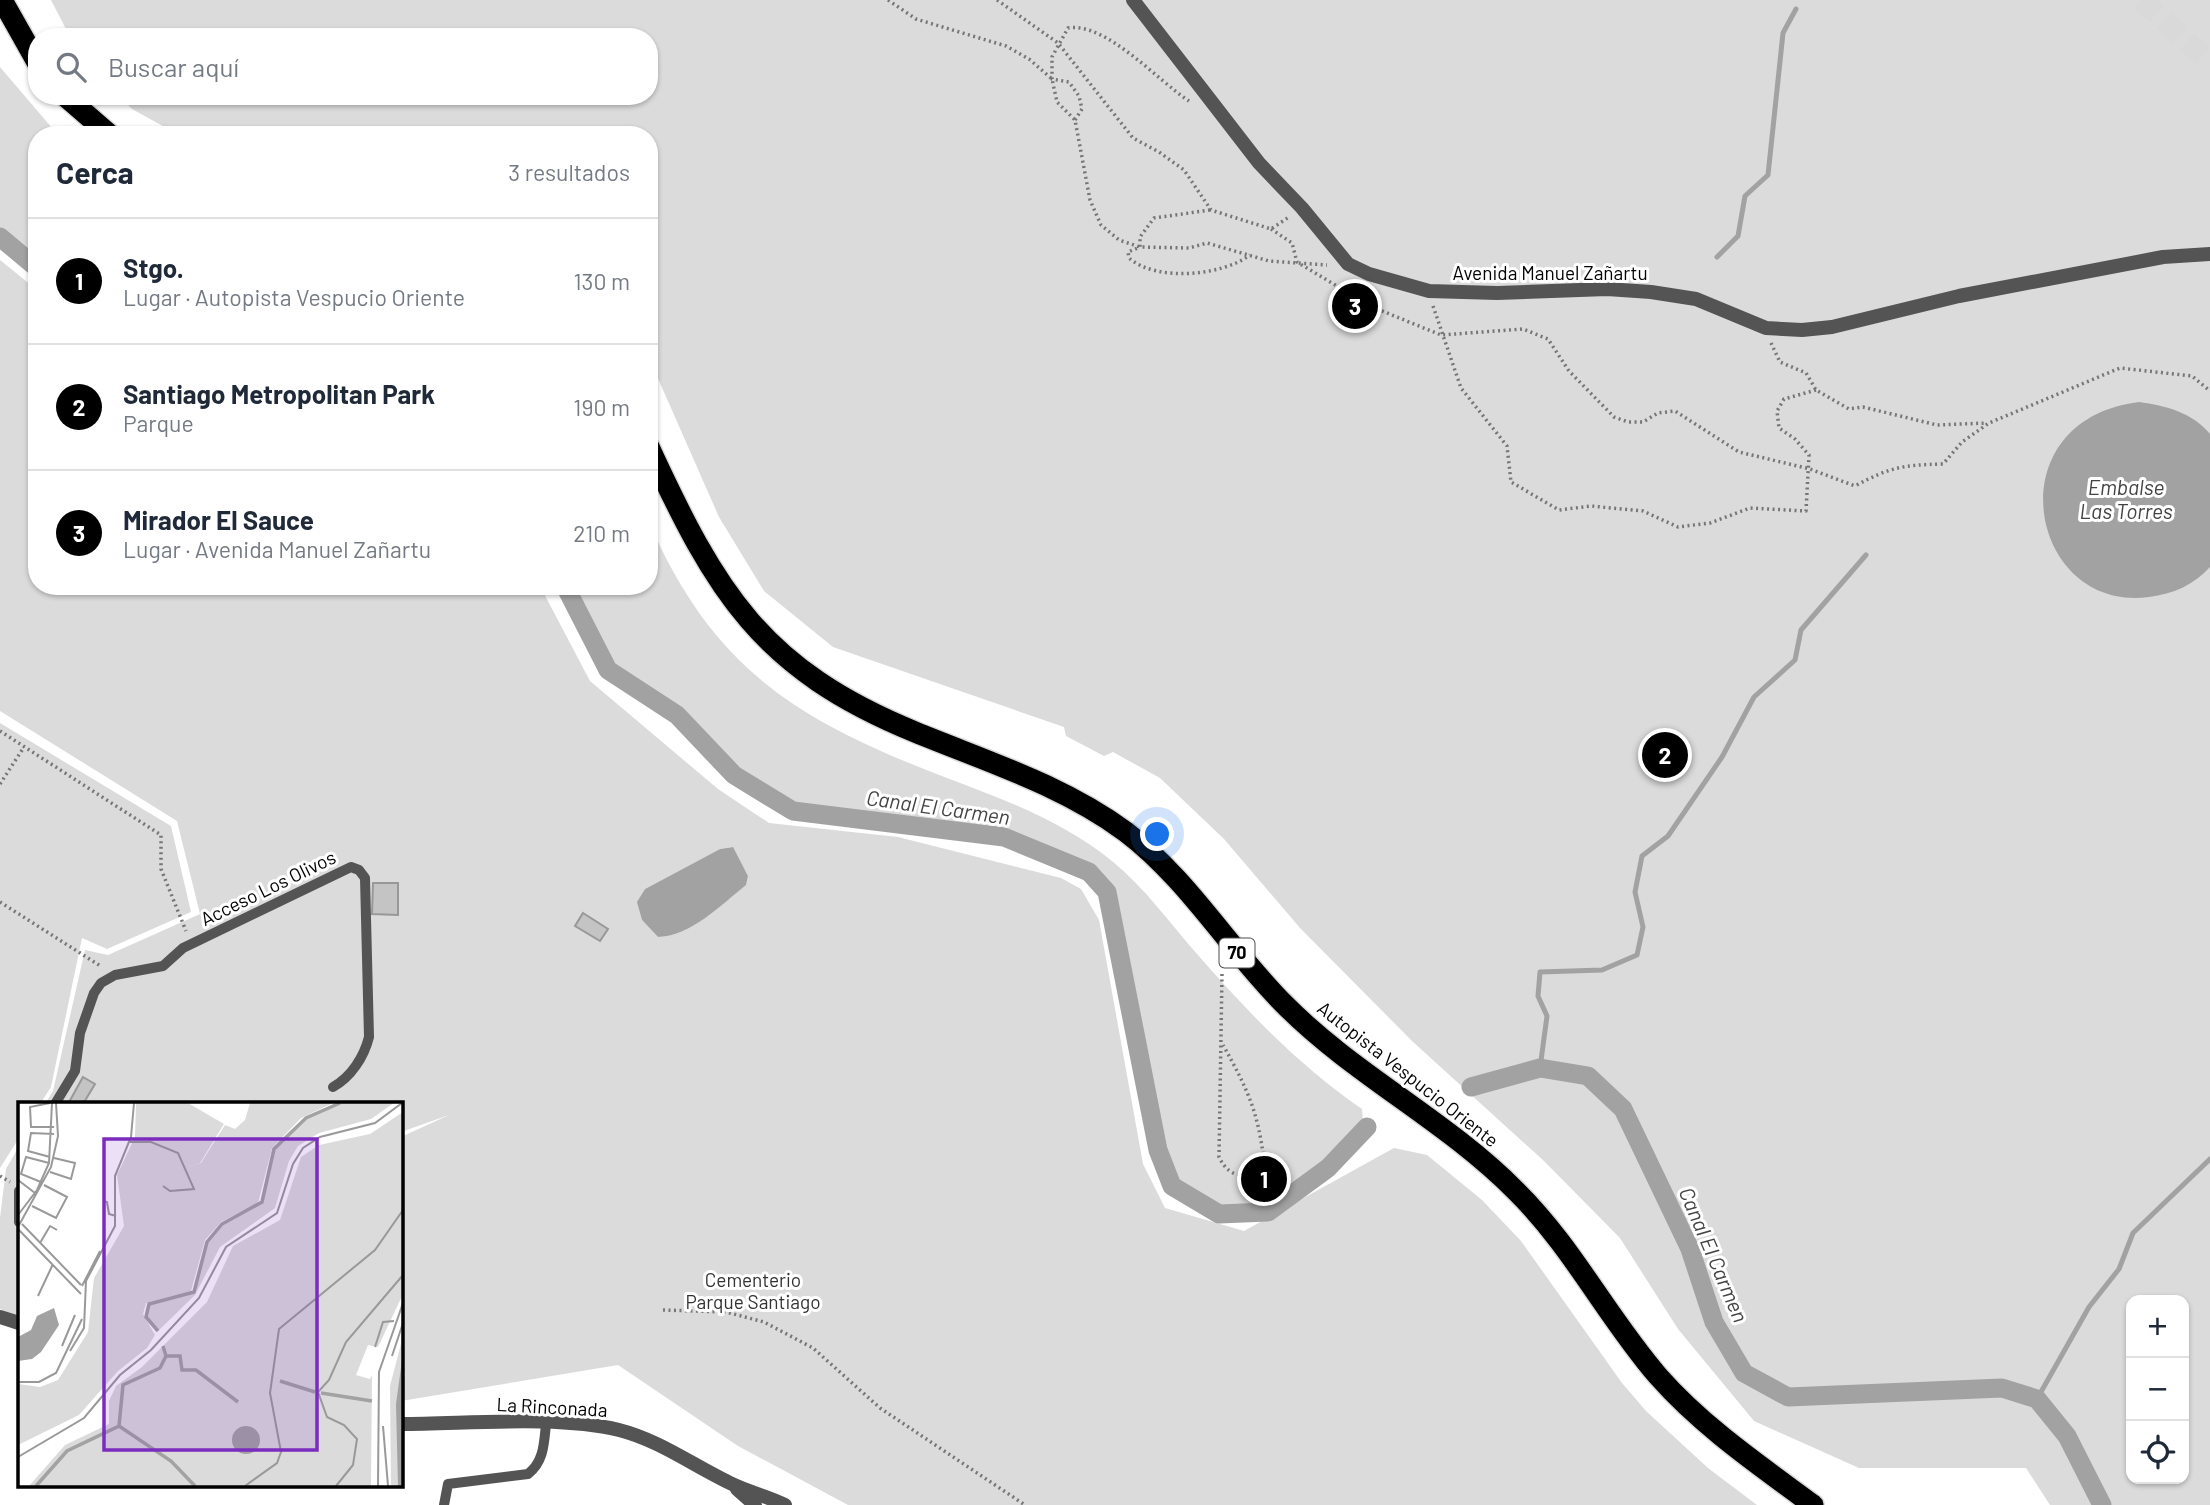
<!DOCTYPE html>
<html lang="es">
<head>
<meta charset="utf-8">
<style>
	body { margin:0; font-family:Barlow,sans-serif; background:#f2f2f3; color:#1f2937 }
	.controls { position:absolute; right:21px; bottom:21px; display:grid; overflow:hidden; border-radius:14px; box-shadow:0 2px 5px #0004 }
	.controls button { width:63px; height:63px; display:grid; place-items:center; padding:0; border:0; border-bottom:2px solid #e0e1e3; background:#fff; color:#1f2937; font:35px sans-serif }
	.you { position:absolute; left:1158px; top:835px; width:24px; height:24px; margin:-18px; border:5px solid #fff; border-radius:50%; background:#1a73e8; box-shadow:0 0 0 10px #1a73e833 }
	.badge { display:grid; place-items:center; width:46px; height:46px; border-radius:50%; background:#000; color:#fff; font-size:23px; font-weight:700 }
	.pin { position:absolute; translate:-50% -50%; border:4px solid #fff; box-shadow:0 2px 7px #0006 }
	.list { margin:0; padding:0; list-style:none }
	h2 { display:flex; justify-content:space-between; align-items:center; height:91px; margin:0; padding:0 28px; font-size:30px }
	h2 small { font-size:23px; font-weight:400; color:#747a83 }
	.list li { display:grid; grid-template-columns:46px 1fr auto; gap:21px; align-items:center; box-sizing:border-box; height:126px; padding:0 28px; border-top:2px solid #e0e1e3 }
	.list b { display:block; font-size:26px; white-space:nowrap }
	.list p { margin:0; font-size:23px; white-space:nowrap; color:#747a83 }
	.list em { font-size:23px; font-style:normal; color:#747a83 }
	.icon { flex:none; width:38px; height:38px; fill:none; stroke:currentColor; stroke-width:2; stroke-linecap:round; stroke-linejoin:round }
	.map { position:relative; flex:none; width:2210px; height:1505px; overflow:hidden }
	.search { position:absolute; background:#fff; box-shadow:0 2px 5px #0004; left:28px; top:28px; width:630px; height:77px; display:flex; align-items:center; gap:18px; box-sizing:border-box; padding:0 24px; border-radius:28px; color:#747a83; font-size:26px }
	.panel { position:absolute; background:#fff; box-shadow:0 2px 5px #0004; left:28px; top:126px; width:630px; height:469px; border-radius:28px }
	.map>svg:first-child { display:block }
	.green { fill:#dbdbdb; fill-rule:evenodd }
	.water { fill:#a2a2a2 }
	.lines { fill:none; stroke-linecap:round; stroke-linejoin:round }
	.stream { stroke:#a2a2a2; stroke-width:5 }
	.canal { stroke:#a2a2a2; stroke-width:19 }
	.building { fill:#c4c4c4; stroke:#989898; stroke-width:2 }
	.highway-tunnel { stroke:#d9d9d9; stroke-width:21; stroke-dasharray:21 10; stroke-linecap:butt }
	.highway-casing { stroke:#dbdbdb; stroke-width:24 }
	.path { stroke:#767676; stroke-width:3.5; stroke-dasharray:2 3.5; stroke-linecap:butt }
	.lane { stroke:#545454; stroke-width:10 }
	.street { stroke:#545454; stroke-width:14 }
	.highway { stroke:#000; stroke-width:21 }
	.labels { text-anchor:middle; stroke-width:6; stroke-linejoin:round; paint-order:stroke }
	.shield { fill:#fff; stroke:#4c4c4c; stroke-width:2 }
	.shield-label { font-size:18px; font-weight:bold; fill:#000 }
	.street-label { font-size:19px; fill:#000; stroke:#fff }
	.park-label { font-size:19px; fill:#323232; stroke:#fff }
	.water-label { font-size:21px; font-style:italic; fill:#434343; stroke:#fff }
	.inset-river { fill:none; stroke:#a2a2a2; stroke-width:3.5 }
	.inset-road { fill:none; stroke:#999; stroke-width:2 }
	.view { fill:#7b2cbf; fill-opacity:0.15; stroke:#7b2cbf; stroke-width:3.5 }
	.inset-edge { fill:none; stroke:#000; stroke-width:3.5 }
</style>
</head>
<body>
<div class="map">
<svg width="2210" height="1505" viewBox="0 0 2210 1505">
	<rect width="100%" height="100%" fill="#fff"/>
	<g class="green">
		<path d="M51,0H2210V1505H2050L2026,1468H1859L1754,1421L1678,1329L1620,1238L1544,1161L1412,1041L1300,928L1224,839L1160,778L1113,752L1104,756L1066,736L1064,727L833,647L764,591L719,517L649,358V135H179L132,109L119,96H649V37H70ZM2131,1300H2184V1479H2131Z"/>
		<path d="M0,67L58,135H37V260L0,230Z"/>
		<path d="M0,260L37,290V586H540L590,681L718,789L769,823L898,837L1061,878L1081,889L1099,920L1143,1164L1165,1208L1244,1231L1394,1148L1427,1155L1482,1200L1521,1241L1622,1383L1646,1411L1708,1468L1757,1505H848L738,1446L618,1365L401,1401V1137L449,1115L401,1132V1104H45L53,1091L85,950L108,955L200,914L177,821L0,711ZM732,847L748,876L746,884C722,904 690,937 658,937L642,920L638,902L645,889L720,849Z"/>
		<path d="M649,522C714,672 801,722 947,778C1005,800 1063,821 1112,861C1145,888 1169,922 1197,954C1248,1012 1298,1065 1362,1109L1363,1122L1324,1163L1266,1206L1221,1208L1177,1182L1164,1148L1112,890L1093,867L1005,831L795,806L738,771L681,711L613,666L574,596L571,586H649Z"/>
		<path d="M0,723L171,826L191,912L107,949L82,938L51,1087L40,1104H19V1138L0,1168Z"/>
		<path d="M19,1146V1317L0,1309V1218L6,1169Z"/>
	</g>
	<g class="water">
		<path d="M2139,402C2166,406 2192,412 2210,434V567C2194,585 2173,594 2149,597C2028,613 1993,420 2139,402Z"/>
		<path d="M733,847L748,876L746,885C722,904 690,937 658,937L642,920L637,902L645,889L720,849Z"/>
	</g>
	<g class="lines">
		<g class="stream">
			<path d="M1717,257L1738,236L1745,196L1768,175L1783,33L1796,9"/>
			<path d="M1540,1068L1547,1016L1538,996L1540,972L1602,970L1637,955L1643,927L1635,892L1642,856L1668,836L1722,757L1754,697L1795,660L1801,630L1866,555"/>
			<path d="M2037,1399L2089,1307L2119,1269L2133,1233L2210,1159"/>
		</g>
		<g class="canal">
			<path d="M0,237L37,268"/>
			<path d="M565,586L608,670L677,715L734,775L793,811L1004,837L1089,872L1107,892L1158,1150L1172,1186L1219,1214L1268,1212L1328,1168L1367,1127"/>
			<path d="M1471,1087L1540,1068L1588,1076L1623,1109L1690,1249L1714,1322L1744,1373L1788,1397L2002,1388L2037,1399L2067,1436L2102,1505"/>
		</g>
	</g>
	<g class="building">
		<path d="M373,883H398V915L372,914Z"/>
		<path d="M583,913L608,929L600,941L575,926Z"/>
		<path d="M83,1077L95,1084L83,1104H68Z"/>
	</g>
	<g class="lines">
		<path class="highway-tunnel" d="M2141,0L2210,62"/>
		<defs>
			<g id="highway">
				<path d="M2,0L37,62"/>
				<path d="M65,96L110,135"/>
				<path d="M649,447C716,592 761,669 915,732C988,762 1062,785 1126,832C1188,879 1229,949 1284,1004C1354,1075 1446,1120 1516,1191C1572,1246 1607,1317 1658,1376C1703,1427 1759,1465 1813,1505"/>
			</g>
		</defs>
		<use href="#highway" class="highway-casing"/>
		<g class="path">
			<path d="M888,0L916,19L1006,46L1029,59L1052,79L1057,102L1075,120L1090,200L1101,225L1119,240L1140,247L1189,248L1207,243L1269,261L1327,265"/>
			<path d="M997,0L1058,43L1133,138L1159,152L1184,170L1211,210L1271,229L1289,217"/>
			<path d="M1075,120L1082,109L1079,96L1069,82L1052,79V57L1068,28C1106,22 1157,80 1189,101"/>
			<path d="M1210,210L1154,218L1140,237V247L1128,252L1129,258C1156,282 1222,276 1250,255"/>
			<path d="M1271,229L1292,243L1297,262L1370,306L1441,335L1523,329L1548,339L1569,371L1614,417L1628,422H1643L1658,413L1675,411L1739,452L1810,469L1855,486C1890,467 1903,465 1943,464L1962,442L1989,423L2120,368L2192,376L2210,391"/>
			<path d="M1433,306L1461,388L1507,446L1511,482L1559,510L1591,506L1643,511L1678,527L1710,523L1750,508L1806,511L1809,455L1795,439L1779,428L1777,411L1784,399L1816,390"/>
			<path d="M1771,343L1780,362L1806,373L1816,390L1849,409L1863,407L1937,425L1987,423"/>
			<path d="M0,731L161,835V869L186,931"/>
			<path d="M0,784L24,747"/>
			<path d="M0,902L102,967"/>
			<path d="M1222,974L1219,1157C1230,1180 1249,1180 1264,1161C1258,1111 1247,1088 1223,1045"/>
			<path d="M0,1176L10,1182"/>
			<path d="M663,1310L726,1312L764,1322L813,1348L880,1408L1025,1505"/>
		</g>
		<g class="lane">
			<path d="M55,1104L75,1071L80,1033L94,993L101,983L115,975L163,966L183,948L351,867L359,870L365,878L369,1037C364,1057 351,1077 333,1087"/>
			<path d="M19,1191V1222"/>
			<path d="M444,1505L448,1484L528,1474C544,1462 544,1443 546,1424"/>
		</g>
		<g class="street">
			<path d="M1133,0L1259,163L1302,208L1348,264L1369,274L1429,291L1497,293L1607,289L1651,292L1696,299L1766,328L1802,330L1832,327L1959,296L2163,257L2210,254"/>
			<path d="M0,1317L19,1323"/>
			<path d="M401,1424C467,1424 556,1415 619,1430C659,1440 694,1466 730,1483C748,1492 767,1496 785,1505"/>
			<path d="M737,1489L755,1505"/>
		</g>
		<use href="#highway" class="highway"/>
	</g>
	<g class="labels">
		<rect class="shield" x="1219.5" y="938.5" width="35" height="29" rx="5"/>
		<g class="shield-label">
			<text x="1237" y="959">70</text>
		</g>
		<g class="street-label">
			<text x="1550" y="280">Avenida Manuel Zañartu</text>
			<text transform="translate(268 888) rotate(-26)" y="7">Acceso Los Olivos</text>
			<text transform="translate(1408 1074) rotate(38)" y="7">Autopista Vespucio Oriente</text>
			<text transform="translate(552 1407) rotate(3)" y="7">La Rinconada</text>
		</g>
		<g class="park-label">
			<text x="753" y="1287">Cementerio<tspan x="753" dy="22">Parque Santiago</tspan></text>
		</g>
		<g class="water-label">
			<text x="2126" y="495">Embalse<tspan x="2126" dy="24">Las Torres</tspan></text>
			<text transform="translate(938 808) rotate(8)" y="7">Canal El Carmen</text>
			<text transform="translate(1713 1255) rotate(67)" y="7">Canal El Carmen</text>
		</g>
	</g>
	<g transform="translate(18 1102)">
		<rect width="385" height="385" fill="#fff"/>
		<path d="M118,1H170L206,22L182,61L170,65L183,61L207,23L217,27L227,18L232,1H315L283,16L254,46L240,101L203,120L187,138L173,189L128,201L125,212L137,233L129,246L100,269L61,313L0,343V282L22,285L40,278L70,230L76,176L106,124L99,73L117,35ZM324,1H376L353,17L301,31L280,44L271,59L257,106L202,145L177,193L140,229L128,215L132,203L176,191L190,141L205,123L245,101L257,48L288,17ZM385,10V192L360,245L350,243L338,273L352,277L354,273L353,384H11L47,343L91,322V299L98,284L124,265L189,200L215,144L262,118L283,55L301,43L352,32ZM385,234V384H373L372,284Z" fill="#dbdbdb"/>
		<path d="M36,206L41,223L23,250L14,257L0,259V235L13,228L19,214ZM385,251V384H380L378,302ZM214 338a14 14 0 1 1 28 0a14 14 0 1 1-28 0Z" fill="#a2a2a2"/>
		<path class="inset-river" d="M140,229L128,215L131,202L176,190L189,140L204,122L244,100L256,47L288,16L322,1M148,254H162L164,268H178L220,300M262,279L297,290M303,291L354,299M101,324L153,359L177,384M18,384L49,349L101,324L105,283L142,266L148,254L145,244"/>
		<path class="inset-road" d="M32,1L12,5L13,25H36M112,40H133L160,51L176,87L152,89L145,84M32,55L10,49L13,31L36,32M32,70L53,77L57,61L36,56M0,78L17,91M23,80L3,72L8,55L31,61M85,99L89,100L91,112L98,114M14,104L38,116L49,95L26,83M0,113L19,88L31,61L34,1M4,122L63,183M0,125L33,65L40,34L38,1M0,127L63,192M22,141L32,124L39,128M64,184L82,149M20,194L35,162M44,244L57,213M357,245L365,220L376,219M52,249L66,226L68,179L97,124V74L113,35L116,1M374,254L385,221M0,280H21L38,271L64,217M365,324L370,384M0,355L66,316L102,273L133,248L181,196L208,145L259,111L275,62L285,46L302,35L357,21L384,1M227,384L259,361L263,350L252,291L261,227L357,148L385,108M318,384L335,363L339,337L326,323L309,315L300,290L311,278L328,240L385,173M360,384L361,270L385,201"/>
		<path class="view" d="M86,37H299V348H86Z"/>
		<rect width="385" height="385" class="inset-edge"/>
	</g>
</svg>
<div class="controls">
<button>+</button>
<button>−</button>
<button><svg class="icon" aria-label="locate" viewBox="0 0 24 24"><circle cx="12" cy="12" r="6"/><path d="M12 2v4M12 18v4M2 12h4M18 12h4"/></svg></button>
</div>
<div class="you"></div>
<div class="pin badge" style="left:1264px;top:1179px">1</div>
<div class="pin badge" style="left:1665px;top:755px">2</div>
<div class="pin badge" style="left:1355px;top:306px">3</div>
<div class="search"><svg class="icon" aria-label="search" viewBox="0 0 24 24"><circle cx="10" cy="10" r="6"/><path d="M15 15l6 6"/></svg>Buscar aquí</div>
<section class="panel">
<h2>Cerca<small>3 resultados</small></h2>
<ul class="list">
<li><span class="badge">1</span><div><b>Stgo.</b><p>Lugar · Autopista Vespucio Oriente</p></div><em>130 m</em></li>
<li><span class="badge">2</span><div><b>Santiago Metropolitan Park</b><p>Parque</p></div><em>190 m</em></li>
<li><span class="badge">3</span><div><b>Mirador El Sauce</b><p>Lugar · Avenida Manuel Zañartu</p></div><em>210 m</em></li>
</ul>
</section>
</div>
</body>
</html>
